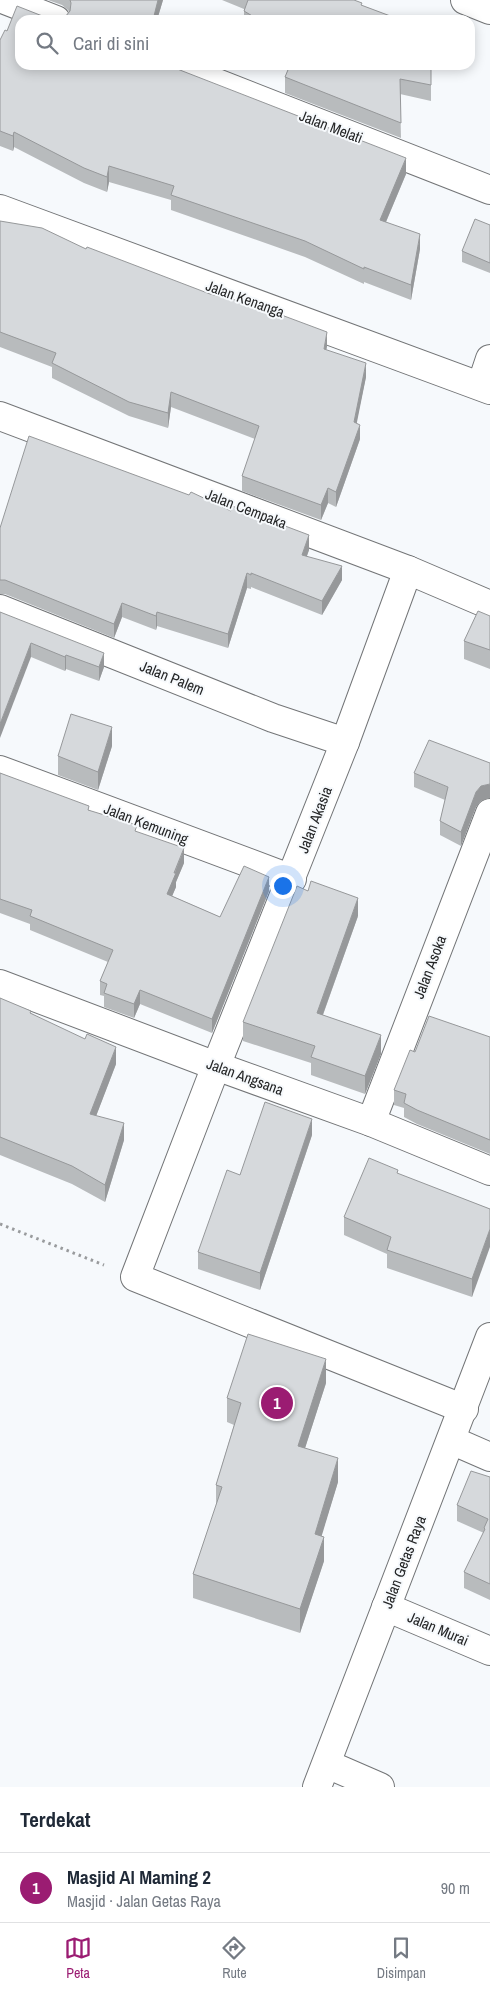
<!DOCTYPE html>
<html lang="id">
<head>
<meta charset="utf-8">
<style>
	body { margin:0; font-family:"Archivo Narrow",sans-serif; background:#f6f6f7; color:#1f2937 }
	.you { position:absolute; left:282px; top:885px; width:18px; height:18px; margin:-12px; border:4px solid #fff; border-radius:50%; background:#1a73e8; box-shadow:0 0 0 8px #1a73e833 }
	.badge { display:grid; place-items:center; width:32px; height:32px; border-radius:50%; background:#9b1c72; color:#fff; font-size:16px; font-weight:700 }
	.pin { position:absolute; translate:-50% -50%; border:2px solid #fff; box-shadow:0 1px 5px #0006 }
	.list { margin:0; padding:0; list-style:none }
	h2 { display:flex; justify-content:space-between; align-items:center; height:65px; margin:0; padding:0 20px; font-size:21px }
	h2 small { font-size:16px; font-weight:400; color:#747a83 }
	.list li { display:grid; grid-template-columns:32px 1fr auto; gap:15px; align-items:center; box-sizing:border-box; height:70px; padding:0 20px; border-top:1px solid #e0e1e3 }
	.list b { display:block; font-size:19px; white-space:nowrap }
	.list p { margin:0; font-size:16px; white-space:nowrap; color:#747a83 }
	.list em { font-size:16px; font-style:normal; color:#747a83 }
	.icon { flex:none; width:28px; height:28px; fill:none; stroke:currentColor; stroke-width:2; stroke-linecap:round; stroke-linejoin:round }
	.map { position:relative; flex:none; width:490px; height:1787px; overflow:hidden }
	.search { position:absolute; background:#fff; box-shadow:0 2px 12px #0003; left:15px; right:15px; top:15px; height:55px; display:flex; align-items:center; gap:12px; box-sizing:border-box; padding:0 18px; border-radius:15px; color:#747a83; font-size:19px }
	.sheet { height:135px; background:#fff }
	nav { display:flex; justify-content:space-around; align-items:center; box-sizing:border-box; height:70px; border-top:1px solid #e0e1e3; background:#fff; font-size:14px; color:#747a83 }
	nav a { display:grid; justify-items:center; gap:2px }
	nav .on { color:#9b1c72 }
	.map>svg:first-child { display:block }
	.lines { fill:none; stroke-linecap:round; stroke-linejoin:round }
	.minor-casing { stroke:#737577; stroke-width:30 }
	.path { stroke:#999b9d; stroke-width:3; stroke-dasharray:2.5 4; stroke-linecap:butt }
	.minor { stroke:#fff; stroke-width:28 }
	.wall { fill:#b8bbbd }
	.shaded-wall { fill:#96989a }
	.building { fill:#d6d9dc; stroke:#96989a }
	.labels { text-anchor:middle; stroke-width:4; stroke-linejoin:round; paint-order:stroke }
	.street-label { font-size:15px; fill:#242526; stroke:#f6f9fc }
</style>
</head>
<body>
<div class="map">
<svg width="490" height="1787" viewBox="0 0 490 1787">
	<rect width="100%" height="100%" fill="#f6f9fc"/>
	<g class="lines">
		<defs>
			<g id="minor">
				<path d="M5,0L56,20"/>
				<path d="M465,0L490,10"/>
				<path d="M171,65L490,190"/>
				<path d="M0,209L490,390"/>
				<path d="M481,386L490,359"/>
				<path d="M0,416L408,570L490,605"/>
				<path d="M408,570L345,742L216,1066L135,1277L464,1409"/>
				<path d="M0,609L273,718L345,742"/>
				<path d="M0,770L292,879"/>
				<path d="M0,984L216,1066L371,1122L490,1171"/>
				<path d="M371,1122L490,813"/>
				<path d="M451,1440L490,1457"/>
				<path d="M386,1607L490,1651"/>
				<path d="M327,1764L380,1787"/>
				<path d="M317,1787L490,1337"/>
			</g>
		</defs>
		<use href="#minor" class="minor-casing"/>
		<path class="path" d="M0,1224L104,1265"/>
		<use href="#minor" class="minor"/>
	</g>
	<g class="wall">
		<path d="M48,0H163L157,20L65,17L69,12L68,10L62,5Z"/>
		<path d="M222,0H354L362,6L401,20H244V9Z"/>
		<path d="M50,19L406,174L386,222L420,249L411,300L364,282V284L305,257L171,210V200L109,182L107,192L84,183L14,147L13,151L0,146V40L7,31Z"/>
		<path d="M431,65V101L400,94L401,138L285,93V77Z"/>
		<path d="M0,221L86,249L327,346L326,350L366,377L356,423L360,439L336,507L328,503L321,520L242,491V476L255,439L171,407L168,428L129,416L52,378V367L0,347Z"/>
		<path d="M490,225V273L462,262V251Z"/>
		<path d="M0,528L309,550L307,556L342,580L322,615L251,587V589L247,588L228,648L157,626L156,630L122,617L114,638L5,594H0Z"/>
		<path d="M0,612L104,667L99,681L66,669L65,671L31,657Z"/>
		<path d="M490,616V669L464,659V641Z"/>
		<path d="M112,746L98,790L58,775V756Z"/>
		<path d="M0,773L89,810L137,832L184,863L176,882V887L172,896L220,917L269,891L212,1033L140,1004L134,1018L104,1007V996L100,995V981L108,962L30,930V924L0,913Z"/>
		<path d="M414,773L481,801L476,807L461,846L440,835V821L445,800L414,787Z"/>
		<path d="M358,916L323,1015L381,1054L365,1094L311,1075V1063L243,1041V1022Z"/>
		<path d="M0,998L31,1013L116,1064L96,1116L124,1140L105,1202L72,1184L0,1155Z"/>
		<path d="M490,1037V1154L417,1124L404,1117V1108L394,1105V1090L415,1052Z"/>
		<path d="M312,1135L260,1290L198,1269V1252L240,1175Z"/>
		<path d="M398,1174L490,1209L472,1297L387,1268V1254L344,1235V1217Z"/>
		<path d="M326,1383L305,1448L338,1482L321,1536L324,1561L300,1633L193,1598V1574L216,1507V1485L234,1425L227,1422V1398Z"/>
		<path d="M490,1477V1600L464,1588V1572L484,1533L457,1521V1505Z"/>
	</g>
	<g class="shaded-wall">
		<path d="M158,0H163L157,20H153Z"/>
		<path d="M14,132V147L13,151V136Z"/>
		<path d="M406,158V174L380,236V220Z"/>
		<path d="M109,166V182L107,192V177Z"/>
		<path d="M420,234V249L411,300V285Z"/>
		<path d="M327,332V346L324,364V349Z"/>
		<path d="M366,363V377L354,437V422Z"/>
		<path d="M171,392V407L168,428V413Z"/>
		<path d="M360,425V439L336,507V492Z"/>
		<path d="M328,488V503L321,520V505Z"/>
		<path d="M309,535V550L302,569V555Z"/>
		<path d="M342,566V580L322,615V601Z"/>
		<path d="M247,573V588L228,648V634Z"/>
		<path d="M122,603V617L114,638V624Z"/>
		<path d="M157,612V626L156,630V616Z"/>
		<path d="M31,643V657L0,738V724Z"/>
		<path d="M104,653V667L99,681V667Z"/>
		<path d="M66,655V669L65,671V657Z"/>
		<path d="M112,727V746L98,790V772Z"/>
		<path d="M490,784V798L481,801L476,807L461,846V832L476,792L481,786Z"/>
		<path d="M184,848V863L176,882V887L167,908V894Z"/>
		<path d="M269,877V891L212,1033V1019Z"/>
		<path d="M358,898V916L317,1031V1013Z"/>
		<path d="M140,990V1004L134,1018V1004Z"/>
		<path d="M381,1035V1054L365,1094V1076Z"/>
		<path d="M116,1047V1064L90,1132V1114Z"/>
		<path d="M312,1119V1135L260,1290V1273Z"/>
		<path d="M124,1123V1140L105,1202V1185Z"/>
		<path d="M490,1229V1247L472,1297V1279Z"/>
		<path d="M326,1359V1383L298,1470V1446Z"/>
		<path d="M338,1458V1482L315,1558V1534Z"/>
		<path d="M324,1537V1561L300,1633V1609Z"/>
	</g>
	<g class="building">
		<path d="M70,0H158L153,20H58L65,17L70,11L71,3Z"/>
		<path d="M248,0H354L362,3L361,5L401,20H259L244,11Z"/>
		<path d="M17,6L50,19L57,20H20V65H167L406,158L380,220L420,234L411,285L364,267V269L305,241L171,195L174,186L109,166L107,177L84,168L14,132L13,136L0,131V40L5,30L7,31Z"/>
		<path d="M290,65H431V85L400,79L401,123L285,77Z"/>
		<path d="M475,219L490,225V263L462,251Z"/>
		<path d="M0,221L42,228L86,249L87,247L210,294L252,304L327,332L324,349L366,363L354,422L360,425L336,492L328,488L321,505L242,476L259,426L171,392L168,413L129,402L52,363L56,353L0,332Z"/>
		<path d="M29,436L189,495L191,492L231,511L232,506L309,535L302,555L342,566L322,601L251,573V575L247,573L228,634L157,612L156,616L122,603L114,624L5,580H0V528Z"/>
		<path d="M478,611L490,616V650L464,641Z"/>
		<path d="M0,612L104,653L99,667L66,655L65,657L31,643L0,724Z"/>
		<path d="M71,714L112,727L98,772L58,756Z"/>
		<path d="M429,740L490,763V784L481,786L476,792L461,832L440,821L448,787L414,773Z"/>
		<path d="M0,773L89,806L88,810L137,825L135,831L184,848L174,873H176L167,894L220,917L244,866L269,877L212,1019L140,990L134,1004L104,993L107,984L100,981L113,950L30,916L32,910L0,899Z"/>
		<path d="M311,881L358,898L317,1013L381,1035L365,1076L311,1057L315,1046L243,1022L297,886L308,891Z"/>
		<path d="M0,998L31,1011L30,1013L85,1039L87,1034L116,1047L90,1114L124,1123L105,1185L72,1166L0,1137Z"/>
		<path d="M429,1016L490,1037V1140L417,1110L404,1103L406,1094L394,1090L410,1050L415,1052Z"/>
		<path d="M265,1102L312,1119L260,1273L198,1252L227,1170L240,1175Z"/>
		<path d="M369,1158L398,1170L397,1173L490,1209V1229L472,1279L387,1250L391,1237L344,1217Z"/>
		<path d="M248,1334L326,1359L298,1446L338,1458L315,1534L324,1537L300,1609L193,1574L222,1487L216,1485L241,1403L227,1398Z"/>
		<path d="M471,1471L490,1477V1584L464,1572L485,1529L484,1528L488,1519L457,1505Z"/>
	</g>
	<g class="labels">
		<g class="street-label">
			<text transform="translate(331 127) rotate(21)" y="5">Jalan Melati</text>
			<text transform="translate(245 299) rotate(20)" y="5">Jalan Kenanga</text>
			<text transform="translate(246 509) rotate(21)" y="5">Jalan Cempaka</text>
			<text transform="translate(172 678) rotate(22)" y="5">Jalan Palem</text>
			<text transform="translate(315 820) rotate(-69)" y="5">Jalan Akasia</text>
			<text transform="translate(146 824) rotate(21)" y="5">Jalan Kemuning</text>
			<text transform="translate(430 967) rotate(-69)" y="5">Jalan Asoka</text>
			<text transform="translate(245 1077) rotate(20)" y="5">Jalan Angsana</text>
			<text transform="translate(404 1562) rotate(-69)" y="5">Jalan Getas Raya</text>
			<text transform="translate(438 1629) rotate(23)" y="5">Jalan Murai</text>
		</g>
	</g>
</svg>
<div class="you"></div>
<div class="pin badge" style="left:277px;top:1403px">1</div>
<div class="search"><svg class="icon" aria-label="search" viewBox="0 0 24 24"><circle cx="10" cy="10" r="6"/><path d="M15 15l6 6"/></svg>Cari di sini</div>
</div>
<section class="sheet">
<h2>Terdekat<small></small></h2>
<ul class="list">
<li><span class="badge">1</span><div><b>Masjid Al Maming 2</b><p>Masjid · Jalan Getas Raya</p></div><em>90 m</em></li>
</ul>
</section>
<nav>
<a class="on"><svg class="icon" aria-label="map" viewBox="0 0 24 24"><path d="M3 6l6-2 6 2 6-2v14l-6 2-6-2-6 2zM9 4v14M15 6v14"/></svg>Peta</a>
<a><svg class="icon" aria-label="directions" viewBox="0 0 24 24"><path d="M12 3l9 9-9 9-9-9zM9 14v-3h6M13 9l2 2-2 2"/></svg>Rute</a>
<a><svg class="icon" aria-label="saved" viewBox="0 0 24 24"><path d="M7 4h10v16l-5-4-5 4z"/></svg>Disimpan</a>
</nav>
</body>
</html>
